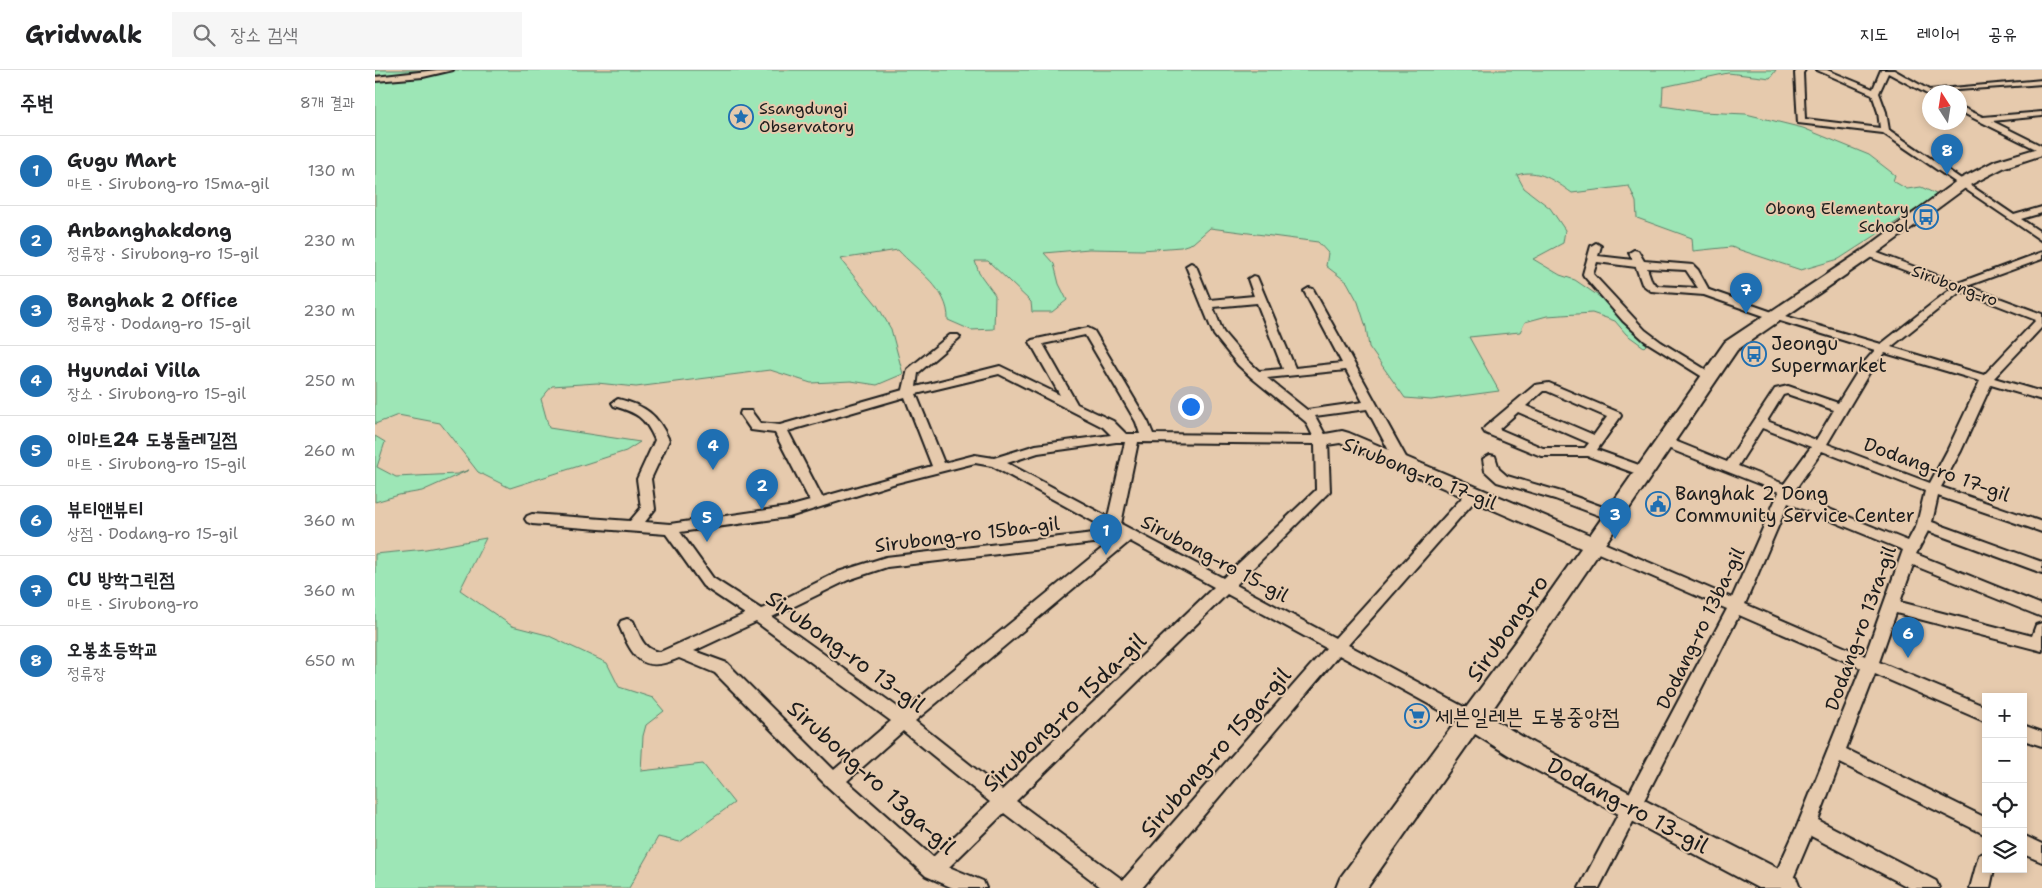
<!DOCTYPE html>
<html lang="ko">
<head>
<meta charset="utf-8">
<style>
	body { margin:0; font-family:"Shantell Sans","Poor Story",sans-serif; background:#f6f6f6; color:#202124 }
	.controls { position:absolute; right:15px; bottom:15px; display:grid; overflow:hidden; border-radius:0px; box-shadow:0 2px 8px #0003 }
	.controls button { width:45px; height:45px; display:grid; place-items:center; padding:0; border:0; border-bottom:1px solid #e0e0e0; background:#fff; color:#202124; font:25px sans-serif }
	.compass { position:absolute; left:1547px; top:15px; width:45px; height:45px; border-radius:50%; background:#fff; box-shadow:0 2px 8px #0003; rotate:348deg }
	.you { position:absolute; left:815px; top:336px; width:18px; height:18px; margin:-12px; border:4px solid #fff; border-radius:50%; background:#1a73e8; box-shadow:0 0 0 8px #1a73e833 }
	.badge { display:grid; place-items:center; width:32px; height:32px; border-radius:50%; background:#1f6fb2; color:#fff; font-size:16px; font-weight:700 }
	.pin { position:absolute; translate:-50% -41px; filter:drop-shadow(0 1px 2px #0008) }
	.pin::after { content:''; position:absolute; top:26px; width:18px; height:15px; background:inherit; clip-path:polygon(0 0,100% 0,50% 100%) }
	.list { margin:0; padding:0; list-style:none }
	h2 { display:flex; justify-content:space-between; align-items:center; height:65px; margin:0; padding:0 20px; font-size:21px }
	h2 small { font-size:16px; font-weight:400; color:#757577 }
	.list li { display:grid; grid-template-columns:32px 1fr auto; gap:15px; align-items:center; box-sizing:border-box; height:70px; padding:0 20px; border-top:1px solid #e0e0e0 }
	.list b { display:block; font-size:19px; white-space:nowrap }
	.list p { margin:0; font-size:16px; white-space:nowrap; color:#757577 }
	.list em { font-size:16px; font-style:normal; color:#757577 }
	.icon { flex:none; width:28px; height:28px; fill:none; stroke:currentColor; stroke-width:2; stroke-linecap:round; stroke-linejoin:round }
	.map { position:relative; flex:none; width:1667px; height:818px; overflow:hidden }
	header { display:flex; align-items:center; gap:30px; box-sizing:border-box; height:70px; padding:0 25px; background:#fff; border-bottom:1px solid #e0e0e0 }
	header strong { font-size:24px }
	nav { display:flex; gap:28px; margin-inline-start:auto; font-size:18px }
	.search { width:350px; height:45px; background:#f6f6f6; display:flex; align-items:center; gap:12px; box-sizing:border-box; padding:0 18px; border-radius:0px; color:#757577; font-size:19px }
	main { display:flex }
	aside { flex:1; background:#fff }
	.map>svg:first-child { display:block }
	.green { fill:#9de6b6; stroke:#5c8169 }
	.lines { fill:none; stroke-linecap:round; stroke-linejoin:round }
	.street-casing { stroke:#1c1c1c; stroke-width:4 }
	.secondary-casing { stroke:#1c1c1c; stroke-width:4 }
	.street { fill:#e6caad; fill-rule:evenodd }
	.secondary { fill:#e6caad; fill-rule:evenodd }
	.labels { text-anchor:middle; stroke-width:4; stroke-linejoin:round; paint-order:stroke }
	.far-poi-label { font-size:16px; fill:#1c1c1c; stroke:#e6caad; text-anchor:start }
	.far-street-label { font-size:16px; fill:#1c1c1c; stroke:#e6caad }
	.poi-label { font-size:19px; fill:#1c1c1c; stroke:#e6caad; text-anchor:start }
	.street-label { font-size:19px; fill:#1c1c1c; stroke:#e6caad }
	.near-street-label { font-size:22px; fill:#1c1c1c; stroke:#e6caad }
	.near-poi-label { font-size:22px; fill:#1c1c1c; stroke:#e6caad; text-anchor:start }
</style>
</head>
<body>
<header>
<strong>Gridwalk</strong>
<div class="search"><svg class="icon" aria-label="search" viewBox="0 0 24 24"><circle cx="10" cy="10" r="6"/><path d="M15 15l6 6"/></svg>장소 검색</div>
<nav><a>지도</a><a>레이어</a><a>공유</a></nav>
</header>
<main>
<aside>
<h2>주변<small>8개 결과</small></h2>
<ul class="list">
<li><span class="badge">1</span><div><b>Gugu Mart</b><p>마트 · Sirubong-ro 15ma-gil</p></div><em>130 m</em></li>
<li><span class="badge">2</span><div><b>Anbanghakdong</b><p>정류장 · Sirubong-ro 15-gil</p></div><em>230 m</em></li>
<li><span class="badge">3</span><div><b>Banghak 2 Office</b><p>정류장 · Dodang-ro 15-gil</p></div><em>230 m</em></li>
<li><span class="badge">4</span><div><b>Hyundai Villa</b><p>장소 · Sirubong-ro 15-gil</p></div><em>250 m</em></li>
<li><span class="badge">5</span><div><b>이마트24 도봉둘레길점</b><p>마트 · Sirubong-ro 15-gil</p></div><em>260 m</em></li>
<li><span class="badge">6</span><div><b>뷰티앤뷰티</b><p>상점 · Dodang-ro 15-gil</p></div><em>360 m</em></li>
<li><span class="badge">7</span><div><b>CU 방학그린점</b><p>마트 · Sirubong-ro</p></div><em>360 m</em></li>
<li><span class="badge">8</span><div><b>오봉초등학교</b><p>정류장</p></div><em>650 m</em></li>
</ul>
</aside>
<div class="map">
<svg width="1667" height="818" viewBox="0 0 1667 818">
	<rect width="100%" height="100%" fill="#e6caad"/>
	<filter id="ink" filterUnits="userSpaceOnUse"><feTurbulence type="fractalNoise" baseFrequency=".02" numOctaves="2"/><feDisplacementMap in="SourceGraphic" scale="10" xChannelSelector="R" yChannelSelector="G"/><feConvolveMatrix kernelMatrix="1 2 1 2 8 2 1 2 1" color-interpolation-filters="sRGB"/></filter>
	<g filter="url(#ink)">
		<g class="green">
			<path d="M0,0H1401L1395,8L1353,3L1288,17L1287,36L1327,42L1371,44L1428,58L1494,85L1520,105L1518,111L1532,119L1546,117L1563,125L1464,189L1426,200L1356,177L1318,181L1317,168L1262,148L1261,132L1254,116L1197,123C1180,111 1163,98 1142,105L1149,118L1175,138L1190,160L1188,173L1158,189L1185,205L1200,210L1225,227L1274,272L1269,277L1251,264L1240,251L1217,243L1172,246L1150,252L1145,262L1094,267L1124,321L1056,330L1030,328L994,277L991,257L983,232L972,212L951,196L953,183L943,172L835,158L818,173L806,177L767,180L714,179L669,183L679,194L684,214L692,230L677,242H657L656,232L613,191H600L604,203L620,225L619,259L596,260L573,250C574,219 542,201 523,180L465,189L502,235L516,259L528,304L502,315L476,311L436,313L395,300L261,317L222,313L177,316L166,329L174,358L265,372L251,381L135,418L103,402L65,353L23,345L0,354Z"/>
			<path d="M0,366L10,372L2,397L21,407L82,404L94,400L47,421L24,425L0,432Z"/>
			<path d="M111,468L85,520L137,556L172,565L232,593L244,617L278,628L289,641L271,655L268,666L266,701L328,694L359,733L305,772L283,767L254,818H0V484L51,479Z"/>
		</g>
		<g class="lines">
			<defs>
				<g id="street">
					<path d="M62,0H78L48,7L0,11V7Z"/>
					<path d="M1422,0H1430L1428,3L1430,49L1505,58L1503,42L1497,24L1442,0H1452L1498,19L1506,0H1519L1554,20L1667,10V14L1554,22V25L1513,3L1504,23L1511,42L1514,60L1639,145L1667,137V143L1646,149L1667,163V171L1508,63L1423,53L1420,3Z"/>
					<path d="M1584,36L1608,47L1667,42V46L1617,51L1667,76V82L1584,41Z"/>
					<path d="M1221,173L1226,176L1223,186L1258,190L1254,183L1259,180L1263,181L1269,191L1318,195L1323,200L1334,220L1403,244L1506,274L1577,218L1489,185L1488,183L1489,181H1497L1583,213L1667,182V189L1592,216L1667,244V257L1619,308L1667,322V330L1616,315L1586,381L1566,417L1667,452V462L1563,426L1557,452L1667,492V503L1553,461L1541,484L1667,535V547L1538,495L1525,532L1657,566L1661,555L1667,553V581L1521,543L1504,592L1611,637V652L1500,604L1471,679L1611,748V765L1465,693L1443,750L1561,811L1564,818H1535L1436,766L1414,818H1394L1423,754L1486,598L1364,545L1224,818H1204L1352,539L1214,479L1212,475L1214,471H1224L1357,528L1404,422L1285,375L1283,372L1285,369H1295L1352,392L1400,319L1413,316L1463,333L1486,296L1500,280L1395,248L1329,225L1276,221L1267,214L1261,197L1222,192L1218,204L1270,260L1286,272L1341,306L1339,309H1331L1270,271L1248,251L1209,206L1208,204L1216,176ZM1272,198L1311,200L1323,218L1283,216L1277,212ZM1586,221L1661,250L1609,305L1516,277ZM1510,283L1605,311L1572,381L1555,413L1452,374L1497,298ZM1412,324L1459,340L1441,370L1392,351L1408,325ZM1387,358L1436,377L1409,414L1363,396ZM1447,381L1550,421L1542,454L1533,471L1417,424ZM1413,433L1528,480L1490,586L1370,534Z"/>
					<path d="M816,193L821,196L835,230L879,226L873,209L878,206L882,207L920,298L967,293L929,221L934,218L938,219L1033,391L1031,394H1021L992,339L940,346L953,370L955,421L861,515L960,568L1093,421H1103L1105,424L1103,427L973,575L1102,644L1105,649L1102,654L1096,656L1090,654L964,585L767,818H727L629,743L574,797L608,811L611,818H578L551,806L453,717L340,603L304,588C266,605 257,586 244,555L246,551L252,549L258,551C265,565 267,580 285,582L370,544L328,516L291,464L157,454L152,452L150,449L152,446L157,444L255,451L266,438L262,409L280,370C270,347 262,343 239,336L237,333L243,329C271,336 282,344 294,370L276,409L280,439L270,452L295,454L413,437L435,431L400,363L376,360L365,344L366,341H376L385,353L405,355L528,320L533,299L575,265H583L585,267L583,269L543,303L541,317L625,296L685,325L655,272L657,270L713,258L719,261L773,352L778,364L938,366L931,352L877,308L863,295L839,265L811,196ZM882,233L908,299L884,301L871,289L848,262L838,237ZM710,265L761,352L765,364H751L738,351L702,334L668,274ZM971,300L988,332L932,340L892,308ZM624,304L728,357L736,365L661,375L619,388L600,385L569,393L541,324ZM530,327L557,396L447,427L413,361ZM741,372H750L733,447L632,393L663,383ZM763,372L940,374L941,420L848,508L746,454ZM600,393L617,396L736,461L511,487L463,502L395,536L386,539L338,508L305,462L414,447L521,413ZM736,471L528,641L397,547L473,510L512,497ZM755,471L839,517L627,720L540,651ZM852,524L951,578L748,810L641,731ZM381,552L516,651L459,700L352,593L319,581ZM528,661L615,732L558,787L472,711Z"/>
					<path d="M1174,313L1245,343L1246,346L1222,380L1275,399L1277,402L1275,405H1265L1213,386H1166L1110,363L1108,360L1110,357L1160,315ZM1168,321H1172L1232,347L1219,365L1151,336ZM1143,342L1214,373L1210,378H1168L1124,359Z"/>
					<path d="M1115,385L1120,386L1124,399L1132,406L1190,423L1244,443L1246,446L1244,449L1239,451L1180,429L1122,412L1110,401L1108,389Z"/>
					<path d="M1648,655L1667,662V676L1648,670Z"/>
					<path d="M1648,765L1667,774V792L1648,784Z"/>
					<path d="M1611,782V799H1619L1615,818H1595L1604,785Z"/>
				</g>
				<path id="secondary" d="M1667,77V85L1630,97L1593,116L1501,184L1362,280L1113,646L1158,673L1421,808L1425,818H1383L1140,689L1100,664L992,818H961L965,808L1142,569L1206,478L965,373L946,376L939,374L936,370L939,366L967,361L974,363L1215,465L1350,272L1491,178L1583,110L1620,91Z"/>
			</defs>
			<use href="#street" class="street-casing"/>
			<use href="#secondary" class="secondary-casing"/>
			<use href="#street" class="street"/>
			<use href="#secondary" class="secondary"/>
		</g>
	</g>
	<defs>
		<symbol id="sight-ring" viewBox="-11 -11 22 22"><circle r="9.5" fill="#e6caad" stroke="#1f6fb2" stroke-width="1.5"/><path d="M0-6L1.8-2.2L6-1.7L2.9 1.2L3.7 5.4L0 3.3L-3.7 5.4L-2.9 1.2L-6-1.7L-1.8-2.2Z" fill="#1f6fb2"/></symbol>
		<symbol id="bus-ring" viewBox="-11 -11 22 22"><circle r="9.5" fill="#e6caad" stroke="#1f6fb2" stroke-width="1.5"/><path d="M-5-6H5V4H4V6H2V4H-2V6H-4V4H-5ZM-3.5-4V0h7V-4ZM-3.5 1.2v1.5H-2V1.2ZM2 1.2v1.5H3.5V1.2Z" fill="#1f6fb2"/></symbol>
		<symbol id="civic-ring" viewBox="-11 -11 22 22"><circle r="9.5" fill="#e6caad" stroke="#1f6fb2" stroke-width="1.5"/><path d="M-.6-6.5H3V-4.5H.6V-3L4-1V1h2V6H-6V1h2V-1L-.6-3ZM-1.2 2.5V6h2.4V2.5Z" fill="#1f6fb2"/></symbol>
		<symbol id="supermarket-ring" viewBox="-11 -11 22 22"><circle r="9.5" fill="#e6caad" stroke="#1f6fb2" stroke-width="1.5"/><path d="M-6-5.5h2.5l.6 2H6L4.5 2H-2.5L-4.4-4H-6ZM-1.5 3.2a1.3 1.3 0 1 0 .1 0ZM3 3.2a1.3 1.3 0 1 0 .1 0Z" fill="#1f6fb2"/></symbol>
	</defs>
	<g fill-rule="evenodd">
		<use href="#sight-ring" x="352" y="33" width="28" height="28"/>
		<use href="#bus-ring" x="1537" y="133" width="28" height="28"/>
		<use href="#bus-ring" x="1365" y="270" width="28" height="28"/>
		<use href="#civic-ring" x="1269" y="420" width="28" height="28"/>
		<use href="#supermarket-ring" x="1028" y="632" width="28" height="28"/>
	</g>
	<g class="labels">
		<g class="far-poi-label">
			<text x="384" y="44">Ssangdungi<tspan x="384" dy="18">Observatory</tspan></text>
			<text x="1534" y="144" text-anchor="end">Obong Elementary<tspan x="1534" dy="18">School</tspan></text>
		</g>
		<g class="far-street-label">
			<text transform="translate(1580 215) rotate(20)" y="6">Sirubong-ro</text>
		</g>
		<g class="poi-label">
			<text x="1396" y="280">Jeongu<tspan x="1396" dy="22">Supermarket</tspan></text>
			<text x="1300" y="430">Banghak 2 Dong<tspan x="1300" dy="22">Community Service Center</tspan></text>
		</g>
		<g class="street-label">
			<text transform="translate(1562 399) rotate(20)" y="7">Dodang-ro 17-gil</text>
			<text transform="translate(1045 403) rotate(22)" y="7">Sirubong-ro 17-gil</text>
			<text transform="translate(592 464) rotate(-7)" y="7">Sirubong-ro 15ba-gil</text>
			<text transform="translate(840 488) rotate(28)" y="7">Sirubong-ro 15-gil</text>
			<text transform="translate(1325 558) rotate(-64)" y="7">Dodang-ro 13ba-gil</text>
			<text transform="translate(1485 558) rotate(-70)" y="7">Dodang-ro 13ra-gil</text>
		</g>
		<g class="near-street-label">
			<text transform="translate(1132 558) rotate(-55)" y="8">Sirubong-ro</text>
			<text transform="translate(471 581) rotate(36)" y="8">Sirubong-ro 13-gil</text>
			<text transform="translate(689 642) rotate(-44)" y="8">Sirubong-ro 15da-gil</text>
			<text transform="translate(840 682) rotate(-49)" y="8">Sirubong-ro 15ga-gil</text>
			<text transform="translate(497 707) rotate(42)" y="8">Sirubong-ro 13ga-gil</text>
			<text transform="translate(1253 735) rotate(28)" y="8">Dodang-ro 13-gil</text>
		</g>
		<g class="near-poi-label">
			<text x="1060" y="654">세븐일레븐 도봉중앙점</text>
		</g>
	</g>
</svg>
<div class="controls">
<button>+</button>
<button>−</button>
<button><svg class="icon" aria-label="locate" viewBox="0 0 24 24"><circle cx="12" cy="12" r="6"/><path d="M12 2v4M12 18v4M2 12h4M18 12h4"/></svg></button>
<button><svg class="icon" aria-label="layers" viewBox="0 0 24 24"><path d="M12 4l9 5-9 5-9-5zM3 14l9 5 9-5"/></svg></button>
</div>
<svg class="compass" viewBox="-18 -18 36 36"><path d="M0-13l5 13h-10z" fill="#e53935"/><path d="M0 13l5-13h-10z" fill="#757577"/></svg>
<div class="you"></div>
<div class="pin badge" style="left:731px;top:485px">1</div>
<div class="pin badge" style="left:387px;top:440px">2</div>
<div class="pin badge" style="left:1240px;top:469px">3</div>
<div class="pin badge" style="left:338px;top:400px">4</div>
<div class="pin badge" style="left:332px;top:472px">5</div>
<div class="pin badge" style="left:1533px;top:588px">6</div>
<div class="pin badge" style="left:1371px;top:244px">7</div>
<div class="pin badge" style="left:1572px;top:105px">8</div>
</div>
</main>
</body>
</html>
